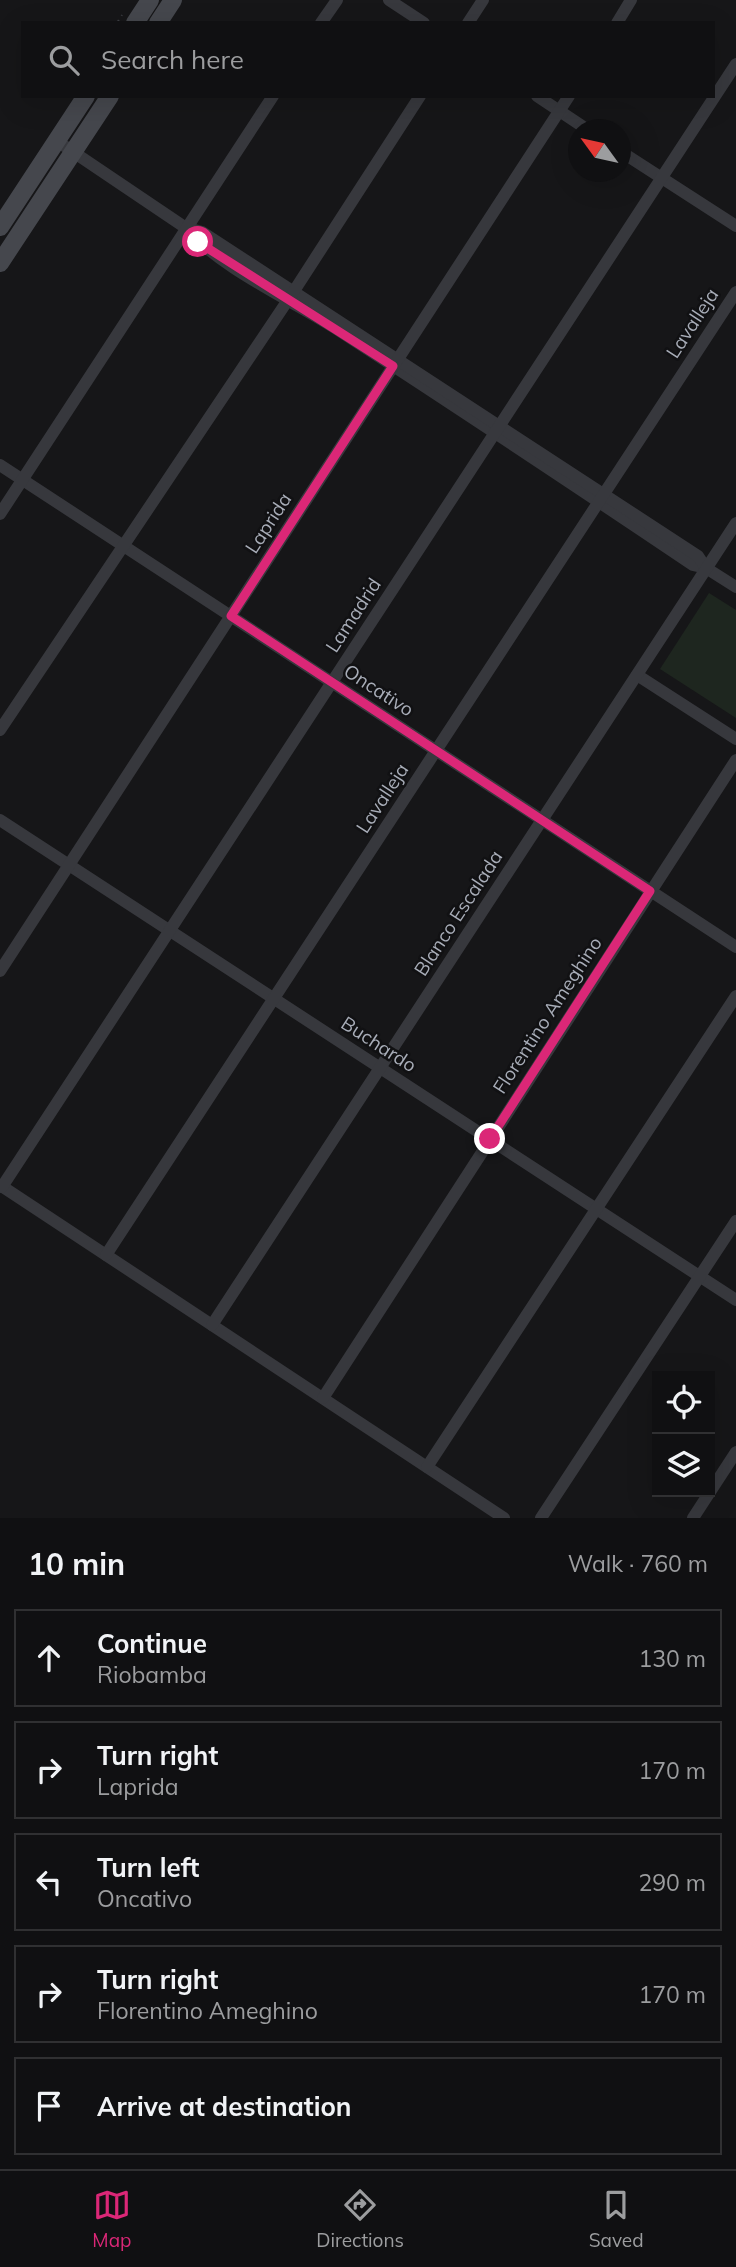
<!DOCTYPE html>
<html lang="en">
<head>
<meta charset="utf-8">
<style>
	body { margin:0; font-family:Mulish,sans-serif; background:#19191b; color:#f1f3f6 }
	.controls { position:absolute; right:21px; bottom:21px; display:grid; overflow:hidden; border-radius:0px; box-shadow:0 7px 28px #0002 }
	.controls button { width:63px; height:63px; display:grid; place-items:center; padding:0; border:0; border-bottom:2px solid #303032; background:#101012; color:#f1f3f6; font:35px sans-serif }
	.compass { position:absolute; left:568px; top:119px; width:63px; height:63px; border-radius:50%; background:#101012; box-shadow:0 7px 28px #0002; rotate:303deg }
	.stop { position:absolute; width:21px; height:21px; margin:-16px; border:5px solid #db2777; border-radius:50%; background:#fff }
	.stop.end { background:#db2777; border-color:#fff; box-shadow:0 2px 7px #0008 }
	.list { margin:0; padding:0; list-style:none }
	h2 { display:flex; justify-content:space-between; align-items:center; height:91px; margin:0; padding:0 28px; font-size:30px }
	h2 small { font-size:23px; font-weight:400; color:#9c9d9f }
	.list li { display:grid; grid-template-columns:46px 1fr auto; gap:21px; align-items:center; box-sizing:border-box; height:98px; margin:0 14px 14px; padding:0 14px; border:2px solid #303032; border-radius:0px }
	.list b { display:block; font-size:26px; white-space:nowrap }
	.list p { margin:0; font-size:23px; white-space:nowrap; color:#9c9d9f }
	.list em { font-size:23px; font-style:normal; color:#9c9d9f }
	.icon { flex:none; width:38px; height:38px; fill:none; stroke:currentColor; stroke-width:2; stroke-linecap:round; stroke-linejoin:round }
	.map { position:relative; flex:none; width:736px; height:1518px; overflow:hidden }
	.search { position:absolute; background:#101012; box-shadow:0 7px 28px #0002; left:21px; right:21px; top:21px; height:77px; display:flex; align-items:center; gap:18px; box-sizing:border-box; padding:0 24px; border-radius:0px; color:#9c9d9f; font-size:26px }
	.sheet { height:651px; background:#101012 }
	nav { display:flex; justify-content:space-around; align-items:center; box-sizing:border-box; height:98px; border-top:2px solid #303032; background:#101012; font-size:19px; color:#9c9d9f }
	nav a { display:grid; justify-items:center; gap:4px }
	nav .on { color:#db2777 }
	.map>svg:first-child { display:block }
	.green { fill:#1e261f }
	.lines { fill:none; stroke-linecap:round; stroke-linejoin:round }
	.path { stroke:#3d3f44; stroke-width:2; stroke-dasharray:3.5 5; stroke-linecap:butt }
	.minor { stroke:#37383d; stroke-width:12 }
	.secondary { stroke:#45474d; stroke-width:18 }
	.route { stroke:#db2777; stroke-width:9 }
	.labels { text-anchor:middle; stroke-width:5; stroke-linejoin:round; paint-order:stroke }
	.street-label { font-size:19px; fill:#a8adb8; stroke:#111113 }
</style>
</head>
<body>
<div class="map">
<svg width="736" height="1518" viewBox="0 0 736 1518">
	<rect width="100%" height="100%" fill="#161618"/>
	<path class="green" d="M709,593L736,610V718L660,669Z"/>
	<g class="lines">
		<path class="path" d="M117,23L122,15"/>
		<g class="minor">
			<path d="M389,0L424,23"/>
			<path d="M321,23L337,0"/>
			<path d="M468,23L483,0"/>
			<path d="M617,23L631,0"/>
			<path d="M537,96L588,130"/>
			<path d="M57,141L186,228C222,269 288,298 335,328C455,406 574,485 693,565L706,568L736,587"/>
			<path d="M620,151L736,226"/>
			<path d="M187,228L202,232L698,556L706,568"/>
			<path d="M0,465L736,947"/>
			<path d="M0,514L273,96"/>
			<path d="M637,675L736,739"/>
			<path d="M0,730L294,291L420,96"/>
			<path d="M0,820L736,1300"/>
			<path d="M0,971L569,96"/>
			<path d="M0,1185L504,1518"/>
			<path d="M2,1187L736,64"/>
			<path d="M106,1255L736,292"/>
			<path d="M212,1325L736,523"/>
			<path d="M323,1398L736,760"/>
			<path d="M427,1467L736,996"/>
			<path d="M541,1518L736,1221"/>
			<path d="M693,1518L736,1452"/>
		</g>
		<g class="secondary">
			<path d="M135,23L150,0"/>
			<path d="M158,23L173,0"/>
			<path d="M0,227L86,96"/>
			<path d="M0,263L110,96"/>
		</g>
	</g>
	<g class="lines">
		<path class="route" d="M198,242L393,366L231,616L650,891L490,1139"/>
	</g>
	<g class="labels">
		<g class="street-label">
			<text transform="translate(692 323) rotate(-57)" y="7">Lavalleja</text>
			<text transform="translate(268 523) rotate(-57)" y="7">Laprida</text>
			<text transform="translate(353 615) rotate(-57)" y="7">Lamadrid</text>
			<text transform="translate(379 690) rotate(33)" y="7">Oncativo</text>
			<text transform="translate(382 798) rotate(-57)" y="7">Lavalleja</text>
			<text transform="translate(458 913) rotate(-57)" y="7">Blanco Escalada</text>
			<text transform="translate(547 1015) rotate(-57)" y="7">Florentino Ameghino</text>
			<text transform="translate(379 1044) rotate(33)" y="7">Buchardo</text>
		</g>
	</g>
</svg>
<div class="controls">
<button><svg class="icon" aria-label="locate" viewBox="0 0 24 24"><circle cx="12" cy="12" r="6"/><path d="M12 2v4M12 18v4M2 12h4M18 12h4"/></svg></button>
<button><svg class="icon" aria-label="layers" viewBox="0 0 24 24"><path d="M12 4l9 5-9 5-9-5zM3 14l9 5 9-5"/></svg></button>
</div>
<svg class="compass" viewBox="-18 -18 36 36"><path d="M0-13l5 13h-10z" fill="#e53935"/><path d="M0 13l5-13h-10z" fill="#9c9d9f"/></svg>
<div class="stop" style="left:198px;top:242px"></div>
<div class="stop end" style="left:490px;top:1139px"></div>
<div class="search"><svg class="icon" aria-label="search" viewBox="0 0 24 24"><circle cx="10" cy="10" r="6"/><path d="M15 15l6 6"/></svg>Search here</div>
</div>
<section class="sheet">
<h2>10 min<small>Walk · 760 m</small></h2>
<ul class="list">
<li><svg class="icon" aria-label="ahead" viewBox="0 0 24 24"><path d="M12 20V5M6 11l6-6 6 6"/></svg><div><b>Continue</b><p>Riobamba</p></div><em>130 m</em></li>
<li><svg class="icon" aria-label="right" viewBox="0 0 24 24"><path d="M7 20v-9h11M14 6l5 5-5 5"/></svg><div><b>Turn right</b><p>Laprida</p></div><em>170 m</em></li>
<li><svg class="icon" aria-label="left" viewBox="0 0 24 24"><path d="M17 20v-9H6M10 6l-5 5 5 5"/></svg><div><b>Turn left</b><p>Oncativo</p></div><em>290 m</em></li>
<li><svg class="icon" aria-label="right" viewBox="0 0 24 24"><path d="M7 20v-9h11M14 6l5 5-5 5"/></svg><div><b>Turn right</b><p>Florentino Ameghino</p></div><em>170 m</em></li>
<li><svg class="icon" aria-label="arrive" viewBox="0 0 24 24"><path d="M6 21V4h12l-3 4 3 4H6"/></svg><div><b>Arrive at destination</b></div></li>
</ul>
</section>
<nav>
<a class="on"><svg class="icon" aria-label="map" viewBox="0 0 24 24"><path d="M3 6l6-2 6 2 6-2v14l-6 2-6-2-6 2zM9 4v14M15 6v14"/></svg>Map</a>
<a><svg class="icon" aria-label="directions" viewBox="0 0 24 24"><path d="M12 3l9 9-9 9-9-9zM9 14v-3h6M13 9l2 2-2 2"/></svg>Directions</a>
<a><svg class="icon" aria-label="saved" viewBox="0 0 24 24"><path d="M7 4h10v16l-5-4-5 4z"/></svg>Saved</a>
</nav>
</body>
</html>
